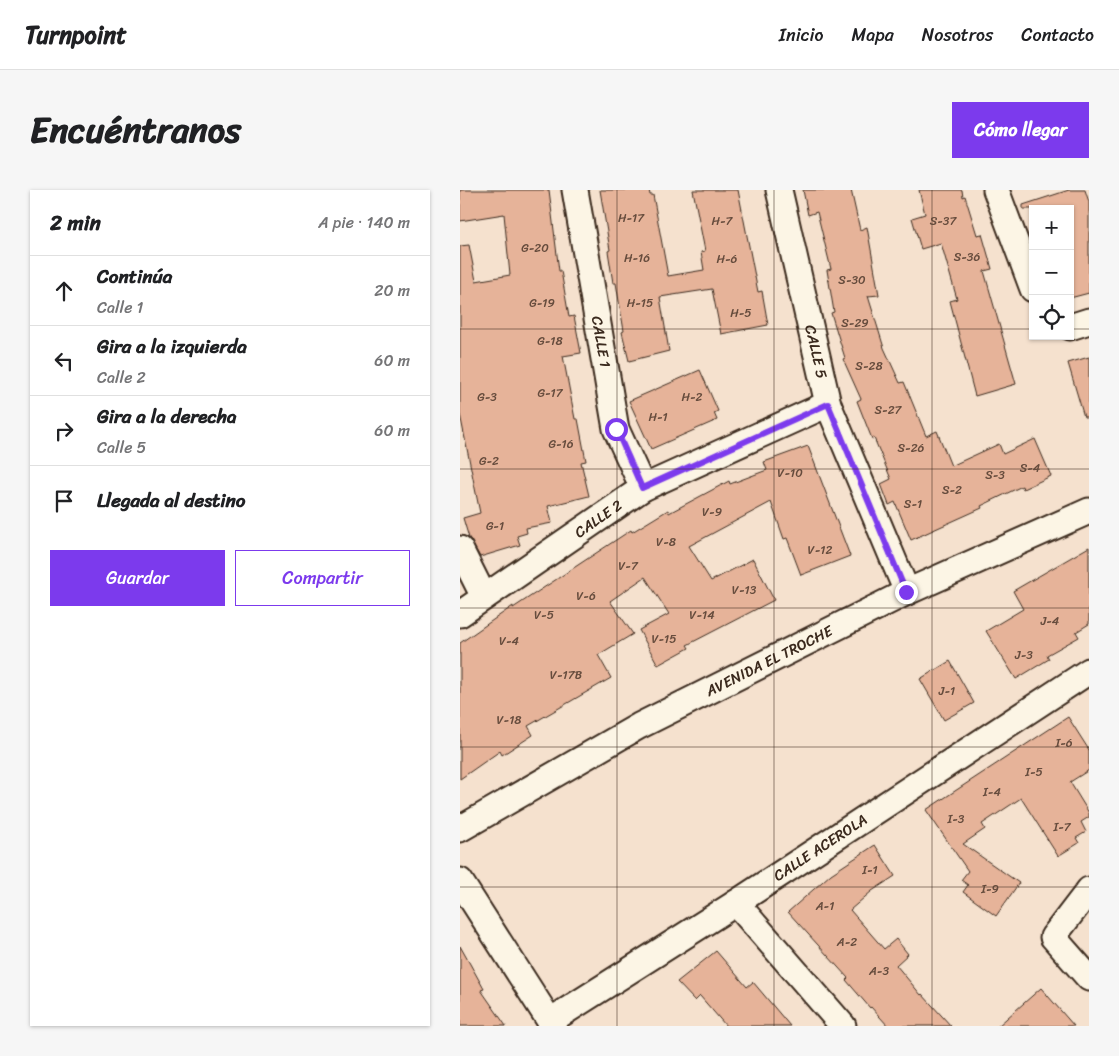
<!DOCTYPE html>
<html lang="es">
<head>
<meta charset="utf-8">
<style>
	body { margin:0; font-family:Sriracha,sans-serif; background:#f6f6f6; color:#202124 }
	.controls { position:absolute; right:15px; top:15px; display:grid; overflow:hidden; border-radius:0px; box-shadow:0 1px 4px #0004 }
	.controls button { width:45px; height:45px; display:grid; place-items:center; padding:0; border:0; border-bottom:1px solid #e0e0e0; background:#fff; color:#202124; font:25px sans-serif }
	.stop { position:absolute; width:15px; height:15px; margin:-11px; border:4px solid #7c3aed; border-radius:50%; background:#fff }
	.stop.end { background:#7c3aed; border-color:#fff; box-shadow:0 1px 5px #0008 }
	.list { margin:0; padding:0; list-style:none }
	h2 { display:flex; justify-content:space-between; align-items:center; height:65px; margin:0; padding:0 20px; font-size:21px }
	h2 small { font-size:16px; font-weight:400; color:#757577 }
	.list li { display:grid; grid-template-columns:32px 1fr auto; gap:15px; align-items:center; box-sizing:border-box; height:70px; padding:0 20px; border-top:1px solid #e0e0e0 }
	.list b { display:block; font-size:19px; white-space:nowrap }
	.list p { margin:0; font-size:16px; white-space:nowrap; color:#757577 }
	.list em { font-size:16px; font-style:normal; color:#757577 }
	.actions { display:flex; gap:10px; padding:15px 20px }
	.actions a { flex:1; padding:11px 0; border:1px solid #7c3aed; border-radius:0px; text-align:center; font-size:18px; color:#7c3aed }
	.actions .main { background:#7c3aed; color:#fff }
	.icon { flex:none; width:28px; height:28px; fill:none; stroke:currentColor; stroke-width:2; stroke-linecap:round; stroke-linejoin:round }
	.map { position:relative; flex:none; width:629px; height:836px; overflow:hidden; border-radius:0px }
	header { display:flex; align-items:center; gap:30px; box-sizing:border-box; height:70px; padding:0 25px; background:#fff; border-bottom:1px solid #e0e0e0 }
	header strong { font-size:24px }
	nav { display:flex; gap:28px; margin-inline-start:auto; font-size:18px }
	.intro { display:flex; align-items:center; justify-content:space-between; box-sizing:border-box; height:120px; padding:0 30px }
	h1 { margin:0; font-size:35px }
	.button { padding:12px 22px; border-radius:0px; background:#7c3aed; color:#fff; font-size:18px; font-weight:700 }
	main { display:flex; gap:30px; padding:0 30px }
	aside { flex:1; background:#fff; border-radius:0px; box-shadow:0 1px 4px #0004 }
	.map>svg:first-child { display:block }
	.building { fill:#e6b399; stroke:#3b2a1e }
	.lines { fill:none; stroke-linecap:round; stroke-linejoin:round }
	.minor-casing { stroke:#3b2a1e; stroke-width:29 }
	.minor { stroke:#fcf5e5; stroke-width:25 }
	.route { stroke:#7c3aed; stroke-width:6 }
	.grid { fill:none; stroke:#3b2a1e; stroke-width:1; stroke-opacity:0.55 }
	.labels { text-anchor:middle; stroke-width:5; stroke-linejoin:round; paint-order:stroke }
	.number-label { font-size:12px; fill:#664c3d }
	.street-label { font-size:15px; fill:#3b2a1e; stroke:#fcf5e5 }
</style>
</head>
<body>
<header>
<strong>Turnpoint</strong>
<nav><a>Inicio</a><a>Mapa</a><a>Nosotros</a><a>Contacto</a></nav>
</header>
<div class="intro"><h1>Encuéntranos</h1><a class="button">Cómo llegar</a></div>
<main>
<aside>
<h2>2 min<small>A pie · 140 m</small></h2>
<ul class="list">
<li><svg class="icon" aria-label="ahead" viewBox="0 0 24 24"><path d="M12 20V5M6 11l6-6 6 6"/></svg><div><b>Continúa</b><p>Calle 1</p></div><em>20 m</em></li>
<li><svg class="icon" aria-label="left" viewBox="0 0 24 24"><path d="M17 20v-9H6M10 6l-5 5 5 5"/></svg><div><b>Gira a la izquierda</b><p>Calle 2</p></div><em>60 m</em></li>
<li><svg class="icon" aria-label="right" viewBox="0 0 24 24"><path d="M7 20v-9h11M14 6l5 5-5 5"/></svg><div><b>Gira a la derecha</b><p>Calle 5</p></div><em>60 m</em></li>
<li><svg class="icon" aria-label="arrive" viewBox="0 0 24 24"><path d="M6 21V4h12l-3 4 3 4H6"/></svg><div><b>Llegada al destino</b></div></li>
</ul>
<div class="actions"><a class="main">Guardar</a><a>Compartir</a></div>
</aside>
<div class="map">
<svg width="629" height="836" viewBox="0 0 629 836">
	<rect width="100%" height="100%" fill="#f5e1ce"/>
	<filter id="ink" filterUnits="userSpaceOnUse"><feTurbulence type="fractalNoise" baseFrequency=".02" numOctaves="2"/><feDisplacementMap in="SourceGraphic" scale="10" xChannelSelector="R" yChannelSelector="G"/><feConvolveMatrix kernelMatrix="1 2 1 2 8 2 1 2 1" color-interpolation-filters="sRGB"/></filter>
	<g filter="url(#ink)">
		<g class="building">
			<path d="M0,0H89L99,81H101L109,127L114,126L121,163L103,166L115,229H118L126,271L121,272L129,306L88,316L92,333L66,338L67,343L57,346L60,355L20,367L9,348L3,328L20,323L0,224V56L9,55L16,91L50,85L44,24L0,31Z"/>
			<path d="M140,0H189L190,5H193L208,86L244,80L241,62L245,61L233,0H278L298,102L302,101L308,135L261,144L252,99L200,107L209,161L169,171L162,142L164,141L156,93H153L148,61L150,60Z"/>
			<path d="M343,0H391L400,40L407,37L419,105L408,106L424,158L440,193L444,192L466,246L477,241L491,276L539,254L543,264L575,249L591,286L563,299L562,296L521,316L522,318L451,350L435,312L429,315L421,294L431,289L414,248L412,249L397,211L401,209L383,169L385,168L371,123L374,122L367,80L371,79L357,22L348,25Z"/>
			<path d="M459,0H502L503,7L505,6L517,45L522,44L532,79L524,81L556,194L515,206L490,111L497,109L481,53L461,59L452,28L465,24Z"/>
			<path d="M609,0H625L629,12V103L610,108V19H563V15Z"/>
			<path d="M629,167V227H624L608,173Z"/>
			<path d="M240,180L258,221L254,223L257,230L191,259L169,211Z"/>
			<path d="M348,256L390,366L341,385L327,348L324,349L311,312L229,356L251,391L293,369L314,410L227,455L229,458L198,475L179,440L209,424L185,387L150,411L173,444L138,465L151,488L68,536L73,545L42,565L40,561L0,589V453L53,416V418L171,340L172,342L208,320L209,323L269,291L270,294L307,280L304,272Z"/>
			<path d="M629,357V434L616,442L619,447L587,465L589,469L556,489L526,441L563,419L553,401Z"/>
			<path d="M490,471L514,513L484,530L460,489Z"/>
			<path d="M608,527L629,560V580L610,592L629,623V627L621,632L626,642L616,648L619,653L598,666L561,608L522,634L525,639L503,654L559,693L536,726L503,702L508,695L501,690L508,681L466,620Z"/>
			<path d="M415,655L435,686L412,701L390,720L424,759L436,749L448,764L436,775L461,805L462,804L491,836H428L411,817L410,818L386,790L388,788L328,722L371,684Z"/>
			<path d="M0,756L24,799L21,800L46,836H0Z"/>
			<path d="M256,761L287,797L293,792L330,836H266L240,806L235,811L217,792Z"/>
			<path d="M581,798L614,836H538Z"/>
		</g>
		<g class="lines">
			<defs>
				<g id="minor">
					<path id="s1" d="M115,0L156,239L183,298"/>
					<path id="s2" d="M319,0L368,214L447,402"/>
					<path d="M536,0L573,99"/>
					<path d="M610,137L629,131"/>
					<path d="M0,359L24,407"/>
					<path id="s3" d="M0,424L183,298L368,214"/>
					<path id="s4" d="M0,639L179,536L447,402L629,321"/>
					<path d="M0,691L93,836"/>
					<path d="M629,700L593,747L629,788"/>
					<path d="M276,713L383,836"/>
					<path id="s5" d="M90,831L276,713L629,481"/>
				</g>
			</defs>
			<use href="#minor" class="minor-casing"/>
			<use href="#minor" class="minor"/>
		</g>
	</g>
	<g class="lines" filter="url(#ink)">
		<path class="route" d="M156,239L182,298L368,214L446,402"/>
	</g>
	<path class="grid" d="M157,0V836M314,0V836M472,0V836M0,139H573M610,139H629M0,279H629M0,418H629M0,557H629M0,697H629"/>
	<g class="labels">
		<g class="number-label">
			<text x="171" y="32">H-17</text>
			<text x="262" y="35">H-7</text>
			<text x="483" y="35">S-37</text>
			<text x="75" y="62">G-20</text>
			<text x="507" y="71">S-36</text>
			<text x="177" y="72">H-16</text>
			<text x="267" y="73">H-6</text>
			<text x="392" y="94">S-30</text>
			<text x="82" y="117">G-19</text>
			<text x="180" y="117">H-15</text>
			<text x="281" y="127">H-5</text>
			<text x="395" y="137">S-29</text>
			<text x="90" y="155">G-18</text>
			<text x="409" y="180">S-28</text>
			<text x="90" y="207">G-17</text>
			<text x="27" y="211">G-3</text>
			<text x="232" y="211">H-2</text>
			<text x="428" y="224">S-27</text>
			<text x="198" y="231">H-1</text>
			<text x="101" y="258">G-16</text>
			<text x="451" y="262">S-26</text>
			<text x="29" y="275">G-2</text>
			<text x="570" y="282">S-4</text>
			<text x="330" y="287">V-10</text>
			<text x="535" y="289">S-3</text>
			<text x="492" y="304">S-2</text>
			<text x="453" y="318">S-1</text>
			<text x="252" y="326">V-9</text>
			<text x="35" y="340">G-1</text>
			<text x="206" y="356">V-8</text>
			<text x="360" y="364">V-12</text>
			<text x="168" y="380">V-7</text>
			<text x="284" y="404">V-13</text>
			<text x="126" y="410">V-6</text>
			<text x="84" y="429">V-5</text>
			<text x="242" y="429">V-14</text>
			<text x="590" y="435">J-4</text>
			<text x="204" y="453">V-15</text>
			<text x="49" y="455">V-4</text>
			<text x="564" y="469">J-3</text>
			<text x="106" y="489">V-17B</text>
			<text x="487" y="505">J-1</text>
			<text x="49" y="534">V-18</text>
			<text x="604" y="557">I-6</text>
			<text x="574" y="586">I-5</text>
			<text x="532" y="606">I-4</text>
			<text x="496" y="633">I-3</text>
			<text x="602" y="641">I-7</text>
			<text x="410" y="684">I-1</text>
			<text x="530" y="703">I-9</text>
			<text x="365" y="720">A-1</text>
			<text x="387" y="756">A-2</text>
			<text x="419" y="785">A-3</text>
		</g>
		<g class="street-label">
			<text dy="5" stroke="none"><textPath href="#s1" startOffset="154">CALLE 1</textPath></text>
			<text dy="5" stroke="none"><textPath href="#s2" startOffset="166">CALLE 5</textPath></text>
			<text dy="5" stroke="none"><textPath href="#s3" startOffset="168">CALLE 2</textPath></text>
			<text dy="5" stroke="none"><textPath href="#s4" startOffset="352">AVENIDA EL TROCHE</textPath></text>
			<text dy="5" stroke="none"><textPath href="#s5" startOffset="321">CALLE ACEROLA</textPath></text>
		</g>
	</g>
</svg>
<div class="controls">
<button>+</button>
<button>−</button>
<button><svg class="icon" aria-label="locate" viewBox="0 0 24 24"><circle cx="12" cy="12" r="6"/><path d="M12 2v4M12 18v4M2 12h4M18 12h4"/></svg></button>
</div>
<div class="stop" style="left:156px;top:239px"></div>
<div class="stop end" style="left:446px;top:402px"></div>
</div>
</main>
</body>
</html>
